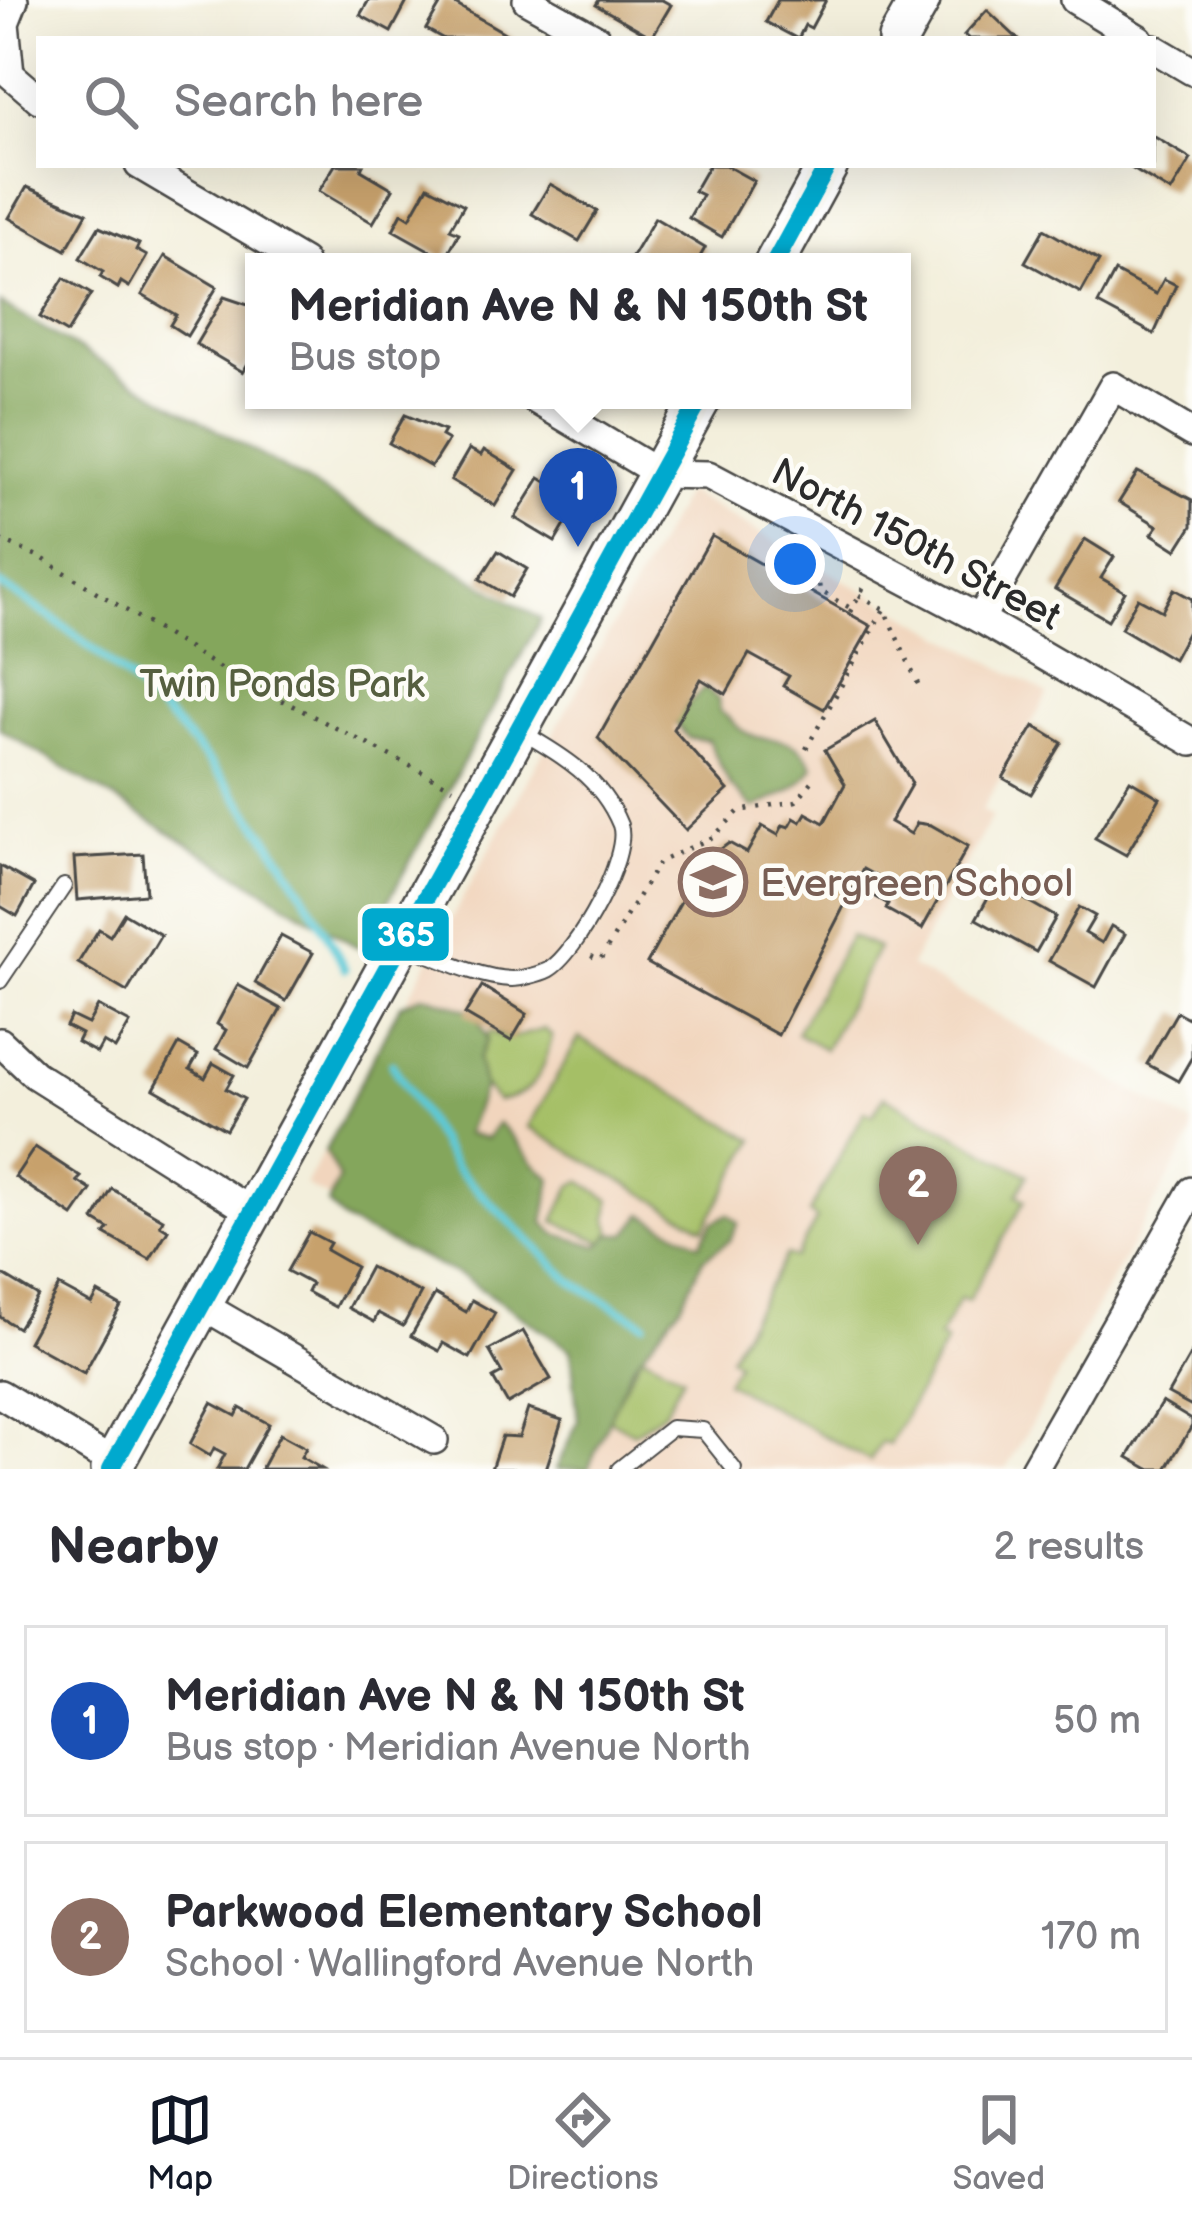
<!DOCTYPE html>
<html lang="en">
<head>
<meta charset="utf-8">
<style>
	body { margin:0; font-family:"Balsamiq Sans",sans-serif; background:#f2f2f3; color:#2b2b33 }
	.you { position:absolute; left:795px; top:564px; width:42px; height:42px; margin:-30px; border:9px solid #fff; border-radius:50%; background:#1a73e8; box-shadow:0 0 0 18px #1a73e833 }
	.badge { display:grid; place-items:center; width:78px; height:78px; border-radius:50%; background:#111827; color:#fff; font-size:39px; font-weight:700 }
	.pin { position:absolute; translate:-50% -99px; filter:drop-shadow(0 3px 6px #0008) }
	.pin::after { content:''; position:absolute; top:63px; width:42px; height:36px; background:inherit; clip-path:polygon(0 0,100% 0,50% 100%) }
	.popup { position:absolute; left:245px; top:253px; width:666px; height:156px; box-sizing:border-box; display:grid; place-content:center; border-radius:0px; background:#fff; filter:drop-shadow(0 3px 9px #0005); font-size:39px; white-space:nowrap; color:#7c7c81 }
	.popup b { font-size:45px; color:#2b2b33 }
	.popup::after { content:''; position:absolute; left:50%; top:100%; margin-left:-24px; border:24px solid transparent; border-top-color:#fff }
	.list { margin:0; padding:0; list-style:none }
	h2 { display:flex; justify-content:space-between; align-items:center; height:156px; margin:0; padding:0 48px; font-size:51px }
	h2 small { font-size:39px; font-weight:400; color:#7c7c81 }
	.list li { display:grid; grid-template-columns:78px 1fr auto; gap:36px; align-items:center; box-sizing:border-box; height:192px; margin:0 24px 24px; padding:0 24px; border:3px solid #e1e1e2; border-radius:0px }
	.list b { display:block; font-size:45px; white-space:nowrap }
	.list p { margin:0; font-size:39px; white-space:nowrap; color:#7c7c81 }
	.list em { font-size:39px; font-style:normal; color:#7c7c81 }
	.icon { flex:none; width:66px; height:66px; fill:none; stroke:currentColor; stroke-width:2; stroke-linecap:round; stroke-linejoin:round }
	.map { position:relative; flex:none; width:1192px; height:1469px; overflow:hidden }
	.search { position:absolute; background:#fff; box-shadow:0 12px 48px #0002; left:36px; right:36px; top:36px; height:132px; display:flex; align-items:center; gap:30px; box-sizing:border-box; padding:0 42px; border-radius:0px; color:#7c7c81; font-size:45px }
	.sheet { height:588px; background:#fff }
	nav { display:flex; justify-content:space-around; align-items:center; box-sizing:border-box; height:168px; border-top:3px solid #e1e1e2; background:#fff; font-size:33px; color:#7c7c81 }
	nav a { display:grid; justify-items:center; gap:6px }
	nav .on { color:#111827 }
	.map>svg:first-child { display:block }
	.built { fill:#f1d5bd }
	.green { fill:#a5bf66; stroke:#687548; stroke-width:3 }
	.forest { fill:#84a65b; stroke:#586843; stroke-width:3 }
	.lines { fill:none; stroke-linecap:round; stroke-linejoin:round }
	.stream { stroke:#5dc9d6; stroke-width:8 }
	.building { fill:#c7a16c }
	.lane-casing { stroke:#494846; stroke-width:18 }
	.street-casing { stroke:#494846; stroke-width:32 }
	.secondary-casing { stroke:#494846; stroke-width:44 }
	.path { stroke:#494846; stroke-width:4.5; stroke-dasharray:3 9; stroke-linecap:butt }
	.lane { stroke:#fff; stroke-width:14 }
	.street { stroke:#fff; stroke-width:27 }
	.secondary { stroke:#fff; stroke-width:39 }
	.bus-1-casing { stroke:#fdfcf7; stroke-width:27 }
	.bus-1 { stroke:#00a9ce; stroke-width:18 }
	.labels { text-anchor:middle; stroke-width:9; stroke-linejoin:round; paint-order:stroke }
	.street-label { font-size:39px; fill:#2b2b2b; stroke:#fdfcf7 }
	.park-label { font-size:39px; fill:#565f40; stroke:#fdfcf7 }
	.education-label { font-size:39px; fill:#785e54; stroke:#fdfcf7; text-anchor:start }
	.line-badge { stroke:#fdfcf7; stroke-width:4.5 }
	.badge-label { font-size:33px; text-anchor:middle; font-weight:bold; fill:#fff }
</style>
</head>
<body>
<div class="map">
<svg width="1192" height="1469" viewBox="0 0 1192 1469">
	<rect width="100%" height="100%" fill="#fdfcf7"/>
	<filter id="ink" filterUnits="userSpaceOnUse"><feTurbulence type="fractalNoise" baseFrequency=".00833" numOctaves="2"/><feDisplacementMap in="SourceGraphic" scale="24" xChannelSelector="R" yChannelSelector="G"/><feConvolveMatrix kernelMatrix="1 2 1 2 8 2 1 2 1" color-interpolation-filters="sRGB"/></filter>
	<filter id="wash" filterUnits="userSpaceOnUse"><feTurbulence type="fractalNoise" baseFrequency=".004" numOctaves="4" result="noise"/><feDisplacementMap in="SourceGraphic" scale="48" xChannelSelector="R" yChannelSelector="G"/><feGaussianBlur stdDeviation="2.7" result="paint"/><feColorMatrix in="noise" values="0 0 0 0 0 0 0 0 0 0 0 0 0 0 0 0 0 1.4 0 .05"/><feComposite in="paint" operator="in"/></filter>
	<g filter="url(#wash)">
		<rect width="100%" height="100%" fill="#f3efdc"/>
		<path class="built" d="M686,492L1048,694L982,810L992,816L910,966L1192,1124V1136L1006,1469H579L634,1367L305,1185Z"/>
		<g class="green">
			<path d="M850,936L878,948L825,1049L796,1033Z"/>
			<path d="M545,1029L552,1037C543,1073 536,1095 497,1101L470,1069L475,1049L490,1032L508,1039Z"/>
			<path d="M579,1038L755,1140L704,1228L528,1127Z"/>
			<path d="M884,1096L1028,1175L1017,1195L1025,1200L968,1301L960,1298L939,1338L946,1342L889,1445L881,1442L870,1461L726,1382L737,1362L729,1357L786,1255L795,1258L817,1219L809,1213L865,1111L873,1115Z"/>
			<path d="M581,1181L610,1200L608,1220L613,1235L605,1243L554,1221L571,1186Z"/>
			<path d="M642,1354L683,1376L664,1412L634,1433L607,1418Z"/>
		</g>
		<g class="forest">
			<path d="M0,303L541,619L362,950L0,729Z"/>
			<path d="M704,687L718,699L720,712C731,717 734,725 743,731C768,747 793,728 813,766C798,793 778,796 753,808L730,785L708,740L688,738L674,721Z"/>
			<path d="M424,995L474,1012L488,1039L478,1059L484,1087L466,1134L487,1138L498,1123C522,1143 525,1159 552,1179L544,1223L556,1234L598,1246L610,1234H627L643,1214L700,1244L712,1223L728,1214L738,1223L730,1240L703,1259L682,1303L631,1368L588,1469H556L578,1421L571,1349L463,1277L345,1222L328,1204L339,1178L325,1151L400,1005Z"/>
		</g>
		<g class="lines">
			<g class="stream">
				<path d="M0,585C150,672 268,815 345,969"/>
				<path d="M392,1064L456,1169L572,1282L644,1323"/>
			</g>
		</g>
		<g id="blocks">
			<g class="building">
				<path d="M369,0H408L391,32L360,15Z"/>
				<path d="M443,0H448L515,39H444L426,29Z"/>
				<path d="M599,0H662L671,5L652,37L596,5Z"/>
				<path d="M778,0H826L811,28L805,25L798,39L766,22Z"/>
				<path d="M987,10L1018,39H969L964,35Z"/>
				<path d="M1153,136L1191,159L1171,192L1126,165H1153Z"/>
				<path d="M335,165H363L361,170L393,189L373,223L319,191Z"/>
				<path d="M709,165H725L754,181L722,237L689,218L702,195L694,191Z"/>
				<path d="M550,184L597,211L579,241L532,214Z"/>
				<path d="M428,186L464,205L450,229L459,233L445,259L393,230L402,213L410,218Z"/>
				<path d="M27,187L87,213L66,250L9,218Z"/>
				<path d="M655,218L705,248L697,262H629Z"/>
				<path d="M99,227L139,244L136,250L147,256L129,287L121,282L118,288L100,277L103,272L80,258Z"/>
				<path d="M1044,229L1099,261L1081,293L1025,262Z"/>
				<path d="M165,256L217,287L187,336L170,325L176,315L142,295Z"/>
				<path d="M1115,272L1156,294L1164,279L1176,285L1154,334L1098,304Z"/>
				<path d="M64,278L91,294L67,333L40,317Z"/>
				<path d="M224,297L254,307V353L243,372L196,344Z"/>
				<path d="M405,415L444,431L441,436L448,440L431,467L389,443Z"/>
				<path d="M469,449L481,455L484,450L517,470L495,506L451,480Z"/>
				<path d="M1138,472L1192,500V526L1177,550L1152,534L1158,526L1119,502Z"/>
				<path d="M540,478L572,497L563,511L571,515L555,542L515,518Z"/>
				<path d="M712,536L871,626L824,709L783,686L789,676L749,654L726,694L701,679L673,729L728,790L686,830L598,738Z"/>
				<path d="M1085,539L1114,557L1101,578L1125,592L1108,620L1055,589Z"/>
				<path d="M498,551L527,569L510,597L480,579Z"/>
				<path d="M1174,589L1192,599V624L1173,659L1121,628L1138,598L1162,611Z"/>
				<path d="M875,721L912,783L890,822L911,834L917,823L931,825L968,846L922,929L886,909L888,904L876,897L885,881L863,869L778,1035L647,963L708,852L713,855L729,843L747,853L762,826L778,835L783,825L789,827L794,818L801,822L806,813L824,823L845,784L825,750Z"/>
				<path d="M1034,726L1062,743L1031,794L1003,778Z"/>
				<path d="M1130,780L1160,798L1126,855L1095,838Z"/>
				<path d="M143,854L146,894L77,900L74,858Z"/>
				<path d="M0,866L34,885L17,916L0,906Z"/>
				<path d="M996,883L1056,917L1036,952L976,919Z"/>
				<path d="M1079,907L1095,916L1085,933L1102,943L1111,926L1125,934L1096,987L1049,961Z"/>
				<path d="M124,913L161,935L127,992L78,963L99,929L110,936Z"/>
				<path d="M281,936L313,953L286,1001L255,983Z"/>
				<path d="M238,985L281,1009L248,1068L216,1049L226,1030L217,1024Z"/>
				<path d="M482,986L527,1014L511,1041L465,1014Z"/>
				<path d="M98,1006L130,1023L115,1049L103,1042L97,1053L77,1042L81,1034L66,1026L71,1016L88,1024Z"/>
				<path d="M1177,1012L1192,1020V1057L1178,1081L1147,1064Z"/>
				<path d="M179,1044L198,1055L190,1069L205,1078L213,1063L234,1075L226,1089L244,1099L226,1130L154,1089Z"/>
				<path d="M35,1147L81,1177L77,1181L91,1190L73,1216L15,1177Z"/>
				<path d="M112,1189L163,1219L160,1225L168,1230L150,1259L105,1234L109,1229L94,1220Z"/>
				<path d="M309,1232L330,1243L326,1250L356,1267L335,1307L307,1292L311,1284L287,1271Z"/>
				<path d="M370,1267L421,1293L403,1326L378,1313L374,1322L348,1308Z"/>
				<path d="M0,1273L38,1296L18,1328L0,1317Z"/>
				<path d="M59,1286L92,1304L98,1293L121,1306L84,1373L28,1342Z"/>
				<path d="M435,1294L466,1312L472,1300L495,1313L470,1358L443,1343L439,1351L411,1336Z"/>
				<path d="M523,1331L551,1379L508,1404L493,1378L502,1373L489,1350Z"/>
				<path d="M1192,1352V1407L1168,1394Z"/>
				<path d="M1162,1402L1192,1420V1426L1166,1469H1149L1128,1457Z"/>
				<path d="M212,1403L236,1416L240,1408L269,1424L244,1469H217L225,1454L214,1448L210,1456L190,1444Z"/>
				<path d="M528,1409L562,1420L546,1469H491L502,1436L519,1437Z"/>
				<path d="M280,1434L306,1448L301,1457L322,1469H261Z"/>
			</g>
		</g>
	</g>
	<g filter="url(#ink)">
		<use href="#blocks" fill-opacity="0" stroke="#494846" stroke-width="3"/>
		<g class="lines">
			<defs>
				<g id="lane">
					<path d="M405,945C436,957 477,978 512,979C520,979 540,974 548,970C576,955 631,855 620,825C601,778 562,755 520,731"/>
					<path d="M0,981L64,886"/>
					<path d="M619,1469L671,1428L703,1430L734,1469"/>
				</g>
				<g id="street">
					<path d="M14,0L5,23L10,74L39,99"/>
					<path d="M527,0L597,39"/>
					<path d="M1075,0L1139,39"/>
					<path d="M1153,48L1192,71"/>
					<path d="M139,165L303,262"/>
					<path d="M536,400L660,474L708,475L980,619L1192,742"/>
					<path d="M980,619L1113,386L1192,433"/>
					<path d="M0,1042L35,1075L252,1212"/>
					<path d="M202,1305L434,1440"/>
					<path d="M0,1394L114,1463"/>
					<path d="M1034,1469L1192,1191"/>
				</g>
				<g id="secondary">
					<path d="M898,39L920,0"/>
					<path d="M775,262L828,165"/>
					<path d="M111,1469L700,400"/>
				</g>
			</defs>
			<use href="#lane" class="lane-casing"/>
			<use href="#street" class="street-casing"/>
			<use href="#secondary" class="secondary-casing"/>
			<g class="path">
				<path d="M0,540L40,557L223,670L453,788"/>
				<path d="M816,561L820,591L852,609"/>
				<path d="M859,595L884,609L919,686"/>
				<path d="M850,612L865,585"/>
				<path d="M806,749L884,609"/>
				<path d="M591,956L600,960L659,862L713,837L739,811L796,801L815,778"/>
			</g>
			<use href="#lane" class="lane"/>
			<use href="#street" class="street"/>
			<use href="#secondary" class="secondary"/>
			<defs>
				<g id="bus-1">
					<path d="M775,262L828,165"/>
					<path d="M111,1469L700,400"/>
				</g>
			</defs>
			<use href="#bus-1" class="bus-1-casing"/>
			<use href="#bus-1" class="bus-1"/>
		</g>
	</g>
	<defs>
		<symbol id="school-ring" viewBox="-11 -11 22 22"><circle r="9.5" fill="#fdfcf7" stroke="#8d6e63" stroke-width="1.5"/><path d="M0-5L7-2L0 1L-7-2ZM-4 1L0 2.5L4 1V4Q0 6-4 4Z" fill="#8d6e63"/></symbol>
	</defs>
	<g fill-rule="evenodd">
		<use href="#school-ring" x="675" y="844" width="76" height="76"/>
	</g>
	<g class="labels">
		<g class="street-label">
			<text transform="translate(917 543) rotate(28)" y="14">North 150th Street</text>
		</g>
		<g class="park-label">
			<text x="282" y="697">Twin Ponds Park</text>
		</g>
		<g class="education-label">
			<text x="760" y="896">Evergreen School</text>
		</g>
	</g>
	<rect class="line-badge" x="360" y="906" width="91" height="57" rx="12" fill="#00a9ce"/>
	<g class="badge-label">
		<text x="406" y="946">365</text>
	</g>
</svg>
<div class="you"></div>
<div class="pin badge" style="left:578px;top:547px;background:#1a4fb4">1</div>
<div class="popup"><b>Meridian Ave N &amp; N 150th St</b>Bus stop</div>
<div class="pin badge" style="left:918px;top:1245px;background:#8d6e63">2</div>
<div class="search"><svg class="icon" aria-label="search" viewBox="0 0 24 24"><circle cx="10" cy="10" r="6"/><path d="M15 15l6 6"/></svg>Search here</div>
</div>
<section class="sheet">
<h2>Nearby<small>2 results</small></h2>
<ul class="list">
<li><span class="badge" style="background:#1a4fb4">1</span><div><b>Meridian Ave N &amp; N 150th St</b><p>Bus stop · Meridian Avenue North</p></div><em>50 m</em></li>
<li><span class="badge" style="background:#8d6e63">2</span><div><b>Parkwood Elementary School</b><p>School · Wallingford Avenue North</p></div><em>170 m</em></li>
</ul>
</section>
<nav>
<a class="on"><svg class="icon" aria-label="map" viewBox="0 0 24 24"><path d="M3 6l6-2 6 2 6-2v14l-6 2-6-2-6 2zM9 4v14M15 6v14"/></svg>Map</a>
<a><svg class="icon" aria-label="directions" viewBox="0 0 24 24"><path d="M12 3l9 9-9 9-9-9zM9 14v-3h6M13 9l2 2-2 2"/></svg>Directions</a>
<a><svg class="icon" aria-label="saved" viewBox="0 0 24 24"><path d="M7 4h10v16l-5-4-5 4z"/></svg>Saved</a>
</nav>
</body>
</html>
